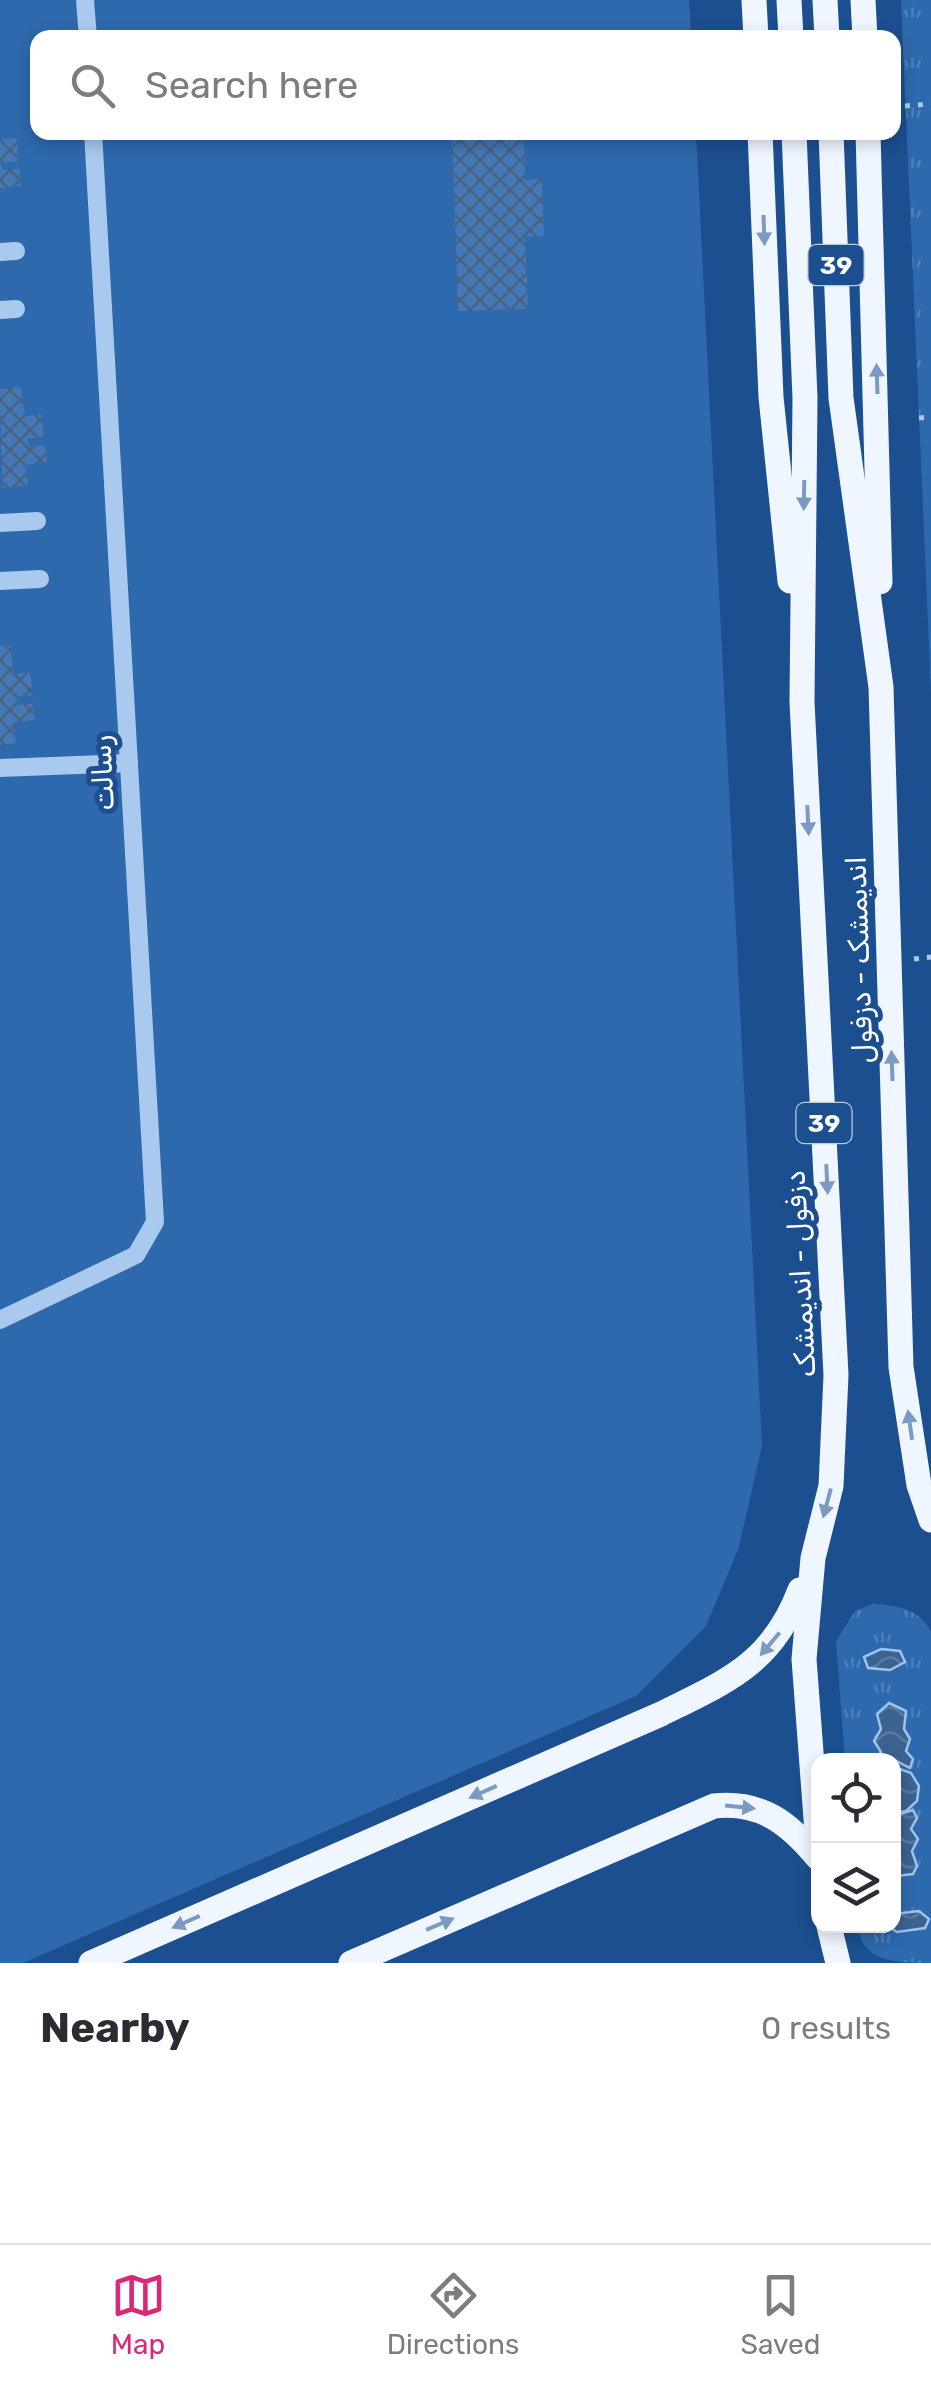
<!DOCTYPE html>
<html lang="en">
<head>
<meta charset="utf-8">
<style>
	body { margin:0; font-family:Rubik,"Noto Naskh Arabic",sans-serif; background:#f7f7f7; color:#2b2b33 }
	.controls { position:absolute; right:30px; bottom:30px; display:grid; overflow:hidden; border-radius:20px; box-shadow:0 5px 15px #0003 }
	.controls button { width:90px; height:90px; display:grid; place-items:center; padding:0; border:0; border-bottom:2px solid #e1e1e2; background:#fff; color:#2b2b33; font:50px sans-serif }
	.list { margin:0; padding:0; list-style:none }
	h2 { display:flex; justify-content:space-between; align-items:center; height:130px; margin:0; padding:0 40px; font-size:42px }
	h2 small { font-size:32px; font-weight:400; color:#7c7c81 }
	.icon { flex:none; width:55px; height:55px; fill:none; stroke:currentColor; stroke-width:2; stroke-linecap:round; stroke-linejoin:round }
	.map { position:relative; flex:none; width:931px; height:1963px; overflow:hidden }
	.search { position:absolute; background:#fff; box-shadow:0 5px 15px #0003; left:30px; right:30px; top:30px; height:110px; display:flex; align-items:center; gap:25px; box-sizing:border-box; padding:0 35px; border-radius:20px; color:#7c7c81; font-size:38px }
	.sheet { height:280px; background:#fff }
	nav { display:flex; justify-content:space-around; align-items:center; box-sizing:border-box; height:140px; border-top:2px solid #e1e1e2; background:#fff; font-size:28px; color:#7c7c81 }
	nav a { display:grid; justify-items:center; gap:5px }
	nav .on { color:#db2777 }
	.map>svg:first-child { display:block }
	.grass { fill:#2e69ad }
	.park { fill:url(#park-tufts) }
	.water { fill:url(#water-waves); stroke:#9cc4f0; stroke-width:2.5 }
	.building { fill:url(#building-cross-hatch) }
	.lines { fill:none; stroke-linecap:round; stroke-linejoin:round }
	.path { stroke:#a9c9ee; stroke-width:5; stroke-dasharray:5 8; stroke-linecap:butt }
	.minor { stroke:#a9c9ee; stroke-width:18 }
	.major { stroke:#f0f6ff; stroke-width:25 }
	.oneway { fill:#7b9ac1 }
	.labels { text-anchor:middle; stroke-width:10; stroke-linejoin:round; paint-order:stroke }
	.shield { fill:#1b4f8f; stroke:#bbcadd; stroke-width:2.5 }
	.shield-label { font-size:25px; font-weight:bold; fill:#fff }
	.street-label { font-size:28px; fill:#fff; stroke:#1b4f8f }
</style>
</head>
<body>
<div class="map">
<svg width="931" height="1963" viewBox="0 0 931 1963">
	<defs>
		<pattern id="park-tufts" width="24" height="20" patternUnits="userSpaceOnUse" patternTransform="scale(2.5)"><rect width="24" height="20" fill="#2e69ad"/><path d="M3 7l-1-3M5 7V3M7 7l1-3M15 17l-1-3M17 17v-4M19 17l1-3" fill="none" stroke="#4d80b9"/></pattern>
		<pattern id="water-waves" width="16" height="10" patternUnits="userSpaceOnUse" patternTransform="scale(2.5)"><rect width="16" height="10" fill="#3c6290"/><path d="M0 5q4-4 8 0t8 0" fill="none" stroke="#597aa1"/></pattern>
		<pattern id="building-cross-hatch" width="8" height="8" patternUnits="userSpaceOnUse" patternTransform="scale(2.5)"><rect width="8" height="8" fill="#4478b7"/><path d="M0 0l8 8M0 8l8-8" fill="none" stroke="#486282"/></pattern>
	</defs>
	<rect width="100%" height="100%" fill="#1b4f8f"/>
	<path class="grass" d="M0,0H689L691,37L38,38V132L696,133L762,1446L739,1547L706,1626L636,1696L23,1963H0Z"/>
	<g class="park">
		<path d="M901,0H931V693Z"/>
		<path d="M873,1604C896,1605 921,1609 931,1632V1963C900,1963 861,1963 858,1926H894V1760H845L836,1641L855,1611Z"/>
	</g>
	<g class="water">
		<path d="M881,1649L900,1651L905,1662L890,1670L868,1668L864,1657Z"/>
		<path d="M889,1703L906,1711L904,1729L910,1739L906,1751L913,1759L910,1768L894,1760H875L881,1752L874,1741L881,1729L877,1714Z"/>
		<path d="M894,1767L911,1773L919,1786L917,1801L906,1811L894,1813Z"/>
		<path d="M913,1810L917,1818L911,1829L918,1839L912,1851L917,1866L913,1874L896,1876L894,1816Z"/>
		<path d="M919,1911L929,1919L925,1928L897,1932L888,1926H894V1914Z"/>
	</g>
	<g class="building">
		<path d="M452,132H524L525,180L542,179L544,236L525,237L528,309L458,311Z"/>
		<path d="M16,138L19,161L0,163V140Z"/>
		<path d="M0,163L3,170L19,169L21,186L0,188Z"/>
		<path d="M21,387L25,416L41,414L44,437L28,439L29,447L45,445L47,462L25,465L28,485L2,488L0,389Z"/>
		<path d="M10,645L14,674L30,672L33,695L16,697L17,705L33,703L35,720L13,723L16,743L0,745V646Z"/>
	</g>
	<g class="lines">
		<g class="path">
			<path d="M905,106L931,104"/>
			<path d="M919,418L931,417"/>
			<path d="M914,959L931,957"/>
		</g>
		<g class="minor">
			<path d="M85,0L88,38"/>
			<path d="M0,252L16,251"/>
			<path d="M0,310L16,309"/>
			<path d="M0,523L37,521"/>
			<path d="M0,581L40,579"/>
			<path d="M0,768L129,763"/>
			<path d="M0,1320L136,1255L155,1222L93,132"/>
		</g>
		<g class="major">
			<path d="M754,0L756,38"/>
			<path d="M789,0L791,38"/>
			<path d="M825,0L827,38"/>
			<path d="M863,0L865,38"/>
			<path d="M760,132L771,397L790,581"/>
			<path d="M794,132L805,398L802,702L836,1375L831,1486L813,1558L804,1659L818,1845"/>
			<path d="M831,132L841,398L881,687L901,1367L919,1485L931,1520"/>
			<path d="M868,132L880,582"/>
			<path d="M829,1926L838,1963"/>
			<path d="M91,1963L661,1714C727,1681 772,1664 800,1590"/>
			<path d="M351,1963L714,1806C761,1801 789,1823 818,1858"/>
		</g>
	</g>
	<defs><path id="oneway-solid" d="M-6-.8H1V-3.2L6.5 0L1 3.2V.8H-6Z" transform="scale(2.5)"/></defs>
	<g class="oneway">
		<use href="#oneway-solid" transform="translate(764 230) rotate(88)"/>
		<use href="#oneway-solid" transform="translate(877 379) rotate(-92)"/>
		<use href="#oneway-solid" transform="translate(804 495) rotate(91)"/>
		<use href="#oneway-solid" transform="translate(808 820) rotate(87)"/>
		<use href="#oneway-solid" transform="translate(892 1066) rotate(-92)"/>
		<use href="#oneway-solid" transform="translate(827 1179) rotate(87)"/>
		<use href="#oneway-solid" transform="translate(910 1425) rotate(-98)"/>
		<use href="#oneway-solid" transform="translate(827 1503) rotate(105)"/>
		<use href="#oneway-solid" transform="translate(770 1644) rotate(130)"/>
		<use href="#oneway-solid" transform="translate(483 1792) rotate(156)"/>
		<use href="#oneway-solid" transform="translate(740 1807) rotate(6)"/>
		<use href="#oneway-solid" transform="translate(186 1922) rotate(156)"/>
		<use href="#oneway-solid" transform="translate(440 1924) rotate(-23)"/>
	</g>
	<g class="labels">
		<g class="shield">
			<rect x="808.5" y="245" width="55" height="40" rx="8"/>
			<rect x="796.5" y="1103" width="55" height="40" rx="8"/>
		</g>
		<g class="shield-label">
			<text x="836" y="274">39</text>
			<text x="824" y="1132">39</text>
		</g>
		<g class="street-label">
			<text transform="translate(102 773) rotate(-93)" y="10">رسالت</text>
			<text transform="translate(859 960) rotate(-92)" y="10">اندیمشک - دزفول</text>
			<text transform="translate(800 1274) rotate(-93)" y="10">دزفول - اندیمشک</text>
		</g>
	</g>
</svg>
<div class="controls">
<button><svg class="icon" aria-label="locate" viewBox="0 0 24 24"><circle cx="12" cy="12" r="6"/><path d="M12 2v4M12 18v4M2 12h4M18 12h4"/></svg></button>
<button><svg class="icon" aria-label="layers" viewBox="0 0 24 24"><path d="M12 4l9 5-9 5-9-5zM3 14l9 5 9-5"/></svg></button>
</div>
<div class="search"><svg class="icon" aria-label="search" viewBox="0 0 24 24"><circle cx="10" cy="10" r="6"/><path d="M15 15l6 6"/></svg>Search here</div>
</div>
<section class="sheet">
<h2>Nearby<small>0 results</small></h2>
<ul class="list">
</ul>
</section>
<nav>
<a class="on"><svg class="icon" aria-label="map" viewBox="0 0 24 24"><path d="M3 6l6-2 6 2 6-2v14l-6 2-6-2-6 2zM9 4v14M15 6v14"/></svg>Map</a>
<a><svg class="icon" aria-label="directions" viewBox="0 0 24 24"><path d="M12 3l9 9-9 9-9-9zM9 14v-3h6M13 9l2 2-2 2"/></svg>Directions</a>
<a><svg class="icon" aria-label="saved" viewBox="0 0 24 24"><path d="M7 4h10v16l-5-4-5 4z"/></svg>Saved</a>
</nav>
</body>
</html>
